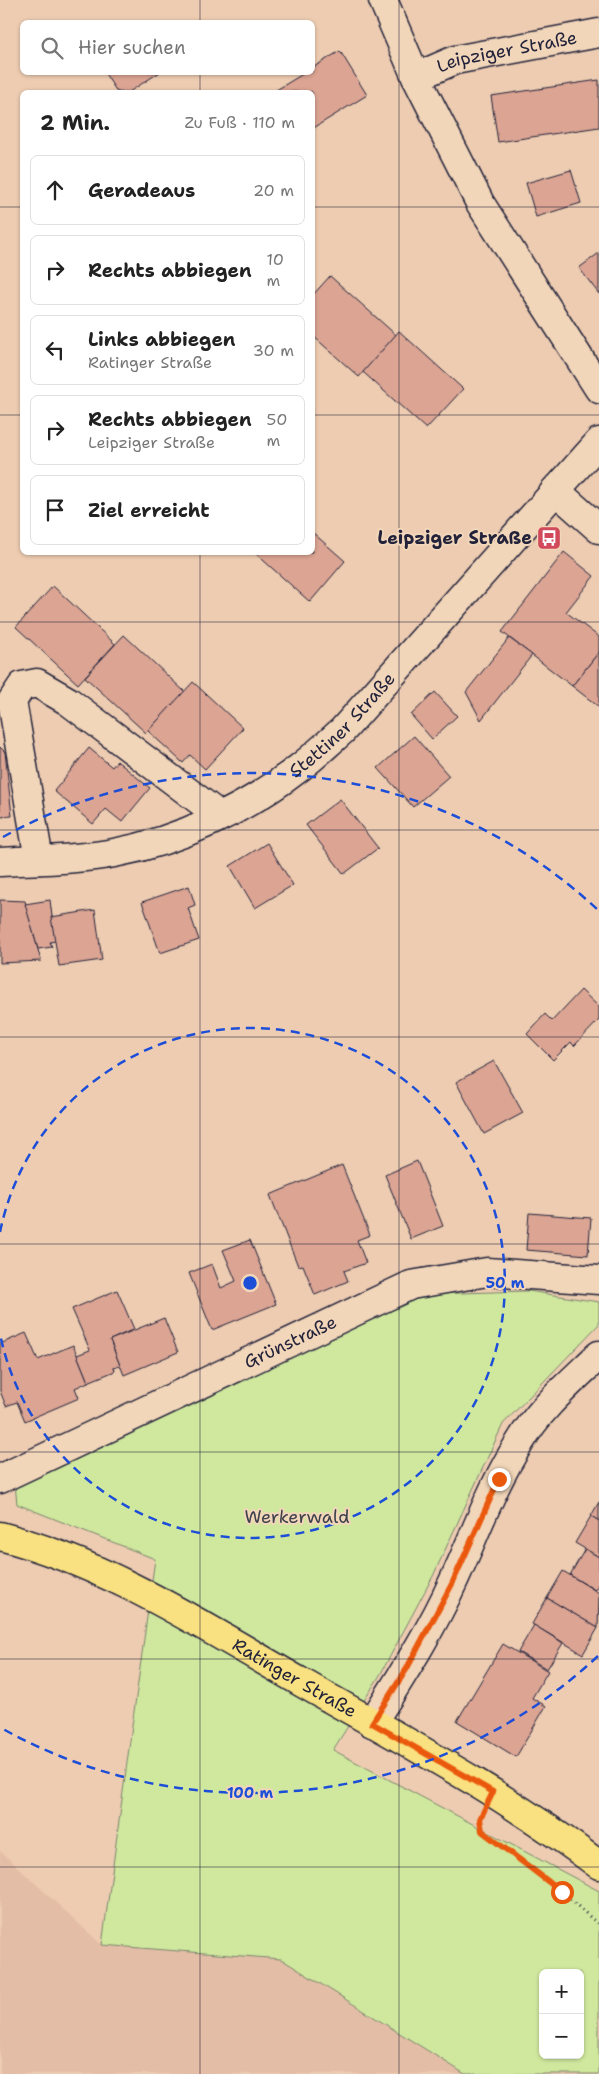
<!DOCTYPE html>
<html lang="de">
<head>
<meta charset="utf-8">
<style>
	body { margin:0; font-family:"Shantell Sans",sans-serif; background:#f2f2f2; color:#222 }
	.controls { position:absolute; right:15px; bottom:15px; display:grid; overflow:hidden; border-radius:8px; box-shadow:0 1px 4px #0004 }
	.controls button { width:45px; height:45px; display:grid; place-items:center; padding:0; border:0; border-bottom:1px solid #e0e0e0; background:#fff; color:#222; font:25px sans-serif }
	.stop { position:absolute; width:15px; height:15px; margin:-11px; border:4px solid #ea580c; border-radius:50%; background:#fff }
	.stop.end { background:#ea580c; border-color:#fff; box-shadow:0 1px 5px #0008 }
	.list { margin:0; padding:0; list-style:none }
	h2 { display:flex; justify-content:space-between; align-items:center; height:65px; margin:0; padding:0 20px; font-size:21px }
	h2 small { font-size:16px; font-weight:400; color:#767676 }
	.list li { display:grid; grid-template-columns:32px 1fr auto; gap:15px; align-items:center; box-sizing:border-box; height:70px; margin:0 10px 10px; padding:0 10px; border:1px solid #e0e0e0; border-radius:8px }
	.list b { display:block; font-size:19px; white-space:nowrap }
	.list p { margin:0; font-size:16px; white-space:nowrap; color:#767676 }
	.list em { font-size:16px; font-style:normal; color:#767676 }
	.icon { flex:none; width:28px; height:28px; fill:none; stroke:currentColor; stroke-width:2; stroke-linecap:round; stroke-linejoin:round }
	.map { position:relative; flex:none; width:599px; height:2074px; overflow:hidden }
	.search { position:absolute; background:#fff; box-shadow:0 1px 4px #0004; left:20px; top:20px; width:295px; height:55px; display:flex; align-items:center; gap:12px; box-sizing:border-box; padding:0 18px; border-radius:8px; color:#767676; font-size:19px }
	.panel { position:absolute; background:#fff; box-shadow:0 1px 4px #0004; left:20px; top:90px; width:295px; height:465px; border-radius:8px }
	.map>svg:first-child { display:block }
	.built { fill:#e4bda6 }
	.green { fill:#d0e89e; stroke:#79856c; fill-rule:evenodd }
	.building { fill:#dba493; stroke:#22223b }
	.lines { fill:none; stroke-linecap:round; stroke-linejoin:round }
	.minor-casing { stroke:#22223b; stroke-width:31 }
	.major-casing { stroke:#22223b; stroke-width:31 }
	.path { stroke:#22223b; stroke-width:3; stroke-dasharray:1 4; stroke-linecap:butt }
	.minor { stroke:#f2d6b9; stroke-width:28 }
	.major { stroke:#f9e181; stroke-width:28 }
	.route { stroke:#ea580c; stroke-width:6 }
	.grid { fill:none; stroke:#22223b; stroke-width:1; stroke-opacity:0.55 }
	.ring { fill:none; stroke:#1d4ed8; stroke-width:2.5; stroke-dasharray:9 6 }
	.labels { text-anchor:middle; stroke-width:4; stroke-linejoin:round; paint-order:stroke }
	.street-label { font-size:18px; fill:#22223b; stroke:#f2d6b9 }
	.poi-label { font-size:18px; font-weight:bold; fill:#22223b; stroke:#f2d6b9; text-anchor:end }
	.park-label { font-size:18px; fill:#3c404a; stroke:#f2d6b9 }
	.centre { fill:#1d4ed8; stroke:#f2d6b9; stroke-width:2.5 }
	.ring-label { font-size:15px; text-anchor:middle; font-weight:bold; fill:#1d4ed8; stroke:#f2d6b9; stroke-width:4; stroke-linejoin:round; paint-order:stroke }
</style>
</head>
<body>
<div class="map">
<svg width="599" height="2074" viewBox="0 0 599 2074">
	<rect width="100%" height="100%" fill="#edccb1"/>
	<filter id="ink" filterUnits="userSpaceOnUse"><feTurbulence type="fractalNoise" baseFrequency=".02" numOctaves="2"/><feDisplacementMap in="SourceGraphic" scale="10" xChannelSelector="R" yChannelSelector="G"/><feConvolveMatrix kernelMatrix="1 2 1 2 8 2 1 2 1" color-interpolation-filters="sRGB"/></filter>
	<g filter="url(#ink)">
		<path class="built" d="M0,1851L102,1945L281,1959L465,2074H0Z"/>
		<path class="green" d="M528,1291L599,1302V1324L503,1424L433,1576L380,1675L333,1750L599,1891V2074H465L281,1959L102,1945L155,1559L17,1504L15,1484L427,1294ZM543,1973H580V2055H543Z"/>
		<g class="building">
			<path d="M340,51L367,95L312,129V92H273L306,72H312V68Z"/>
			<path d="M104,72H160L129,92H117Z"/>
			<path d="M599,80V127L498,142L491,96Z"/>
			<path d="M571,170L581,203L536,217L526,183Z"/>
			<path d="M599,253V294L579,268Z"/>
			<path d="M330,276L396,335L359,377L312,335V296Z"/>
			<path d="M399,331L463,389L426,429L363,372Z"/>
			<path d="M312,532L345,561L310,602L254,552H312Z"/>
			<path d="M564,552L594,576L566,612L599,637V652L572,686L502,632Z"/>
			<path d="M53,586L115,644L78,684L16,627Z"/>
			<path d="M124,635L185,692L146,733L85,677Z"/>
			<path d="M509,638L532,655L481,720L466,692Z"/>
			<path d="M599,652V707L572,686Z"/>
			<path d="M193,682L243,728L205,769L190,755L183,763L148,731Z"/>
			<path d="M435,692L457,716L432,739L411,715Z"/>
			<path d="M414,736L449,776L413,807L378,768Z"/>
			<path d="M0,747L5,752L12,816L0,817Z"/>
			<path d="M89,748L112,767L117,761L150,788L122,822L106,809L93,824L54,791Z"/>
			<path d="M340,799L378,848L344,874L306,825Z"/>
			<path d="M267,843L293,885L255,908L230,866Z"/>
			<path d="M189,886L195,905L188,908L199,940L160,953L142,902Z"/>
			<path d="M0,900L25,901L41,961L0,963Z"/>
			<path d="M50,900L55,941L50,942L52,947L38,949L25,904Z"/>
			<path d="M95,910L102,960L59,966L51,917Z"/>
			<path d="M581,990L599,1007V1020L574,1046L571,1042L553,1060L527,1034L545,1014L552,1021Z"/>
			<path d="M494,1061L523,1113L484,1134L456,1082Z"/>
			<path d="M417,1161L443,1226L411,1239L385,1175Z"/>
			<path d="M342,1165L370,1235L357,1240L366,1263L344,1271L348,1281L315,1295L303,1265L298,1266L270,1195Z"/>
			<path d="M529,1213L591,1218L588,1255L526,1250Z"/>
			<path d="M250,1240L276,1304L212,1330L189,1273L212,1264L221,1288L236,1281L223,1250Z"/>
			<path d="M117,1290L134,1329L110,1340L120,1365L114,1367L115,1371L88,1382L77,1355L90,1350L72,1309Z"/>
			<path d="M164,1318L178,1352L124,1375L110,1340Z"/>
			<path d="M26,1333L38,1360L73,1345L88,1382L75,1388L79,1398L25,1421L17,1402L6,1406L0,1391V1344Z"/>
			<path d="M599,1502V1521L591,1516Z"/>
			<path d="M591,1516L599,1521V1557L575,1543Z"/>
			<path d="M585,1549L599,1557V1583L595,1590L570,1575Z"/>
			<path d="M563,1571L599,1593L598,1628L547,1598Z"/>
			<path d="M547,1598L598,1628L583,1654L532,1624Z"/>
			<path d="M534,1625L563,1643L547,1669L518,1652Z"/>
			<path d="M503,1644L548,1671L532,1698L546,1706L516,1757L457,1721Z"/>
		</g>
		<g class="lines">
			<defs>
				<g id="minor">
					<path d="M383,0L416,77L480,203L599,389"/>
					<path id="s1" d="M416,77L455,60L599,33"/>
					<path d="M555,490L599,529"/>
					<path d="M39,860L12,701L22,686L37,683L68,701L220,816"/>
					<path id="s2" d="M0,862C37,860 77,860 114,853C179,841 246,809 299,768C314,757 328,743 342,731L599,442"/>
					<path id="s3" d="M0,1479L411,1285L487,1272L599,1280"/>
					<path d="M372,1723C401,1677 431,1631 453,1582C475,1535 492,1485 520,1442C540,1408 571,1382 599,1355"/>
				</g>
				<g id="major">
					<path id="s4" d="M0,1536C108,1564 203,1626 299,1681C401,1739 505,1794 599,1865"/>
				</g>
			</defs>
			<use href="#minor" class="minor-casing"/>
			<use href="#major" class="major-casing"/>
			<path class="path" d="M481,1823L482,1831L562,1892L599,1925"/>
			<use href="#minor" class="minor"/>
			<use href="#major" class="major"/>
		</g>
	</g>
	<g class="lines" filter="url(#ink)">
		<path class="route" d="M499,1479L452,1584L406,1670L372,1723L493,1792L480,1819L482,1831L562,1892"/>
	</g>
	<path class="grid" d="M200,0V22M399,0V2074M200,72V92M0,207H22M312,207H599M0,415H22M312,415H599M200,552V2074M0,622H599M0,830H599M0,1037H599M0,1244H599M0,1452H599M0,1659H599M0,1867H599"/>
	<g class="ring">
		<path d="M0 1232A255 255 0 1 1 0 1334"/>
		<path d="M598 1656A510 510 0 0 1 3 1729M3 837A510 510 0 0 1 598 910"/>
	</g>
	<defs>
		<symbol id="bus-square" viewBox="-11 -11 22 22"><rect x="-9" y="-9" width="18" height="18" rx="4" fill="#d1495b" stroke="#f2d6b9"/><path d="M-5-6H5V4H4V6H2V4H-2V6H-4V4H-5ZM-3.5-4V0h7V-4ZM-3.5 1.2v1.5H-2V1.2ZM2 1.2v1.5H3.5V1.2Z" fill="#fff"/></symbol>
	</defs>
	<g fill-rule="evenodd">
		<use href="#bus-square" x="535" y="524" width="28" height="28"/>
	</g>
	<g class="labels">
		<g class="street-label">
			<text dy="6" stroke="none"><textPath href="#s1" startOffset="95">Leipziger Straße</textPath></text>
			<text dy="6" stroke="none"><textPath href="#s2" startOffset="381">Stettiner Straße</textPath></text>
			<text dy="6" stroke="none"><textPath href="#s3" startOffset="321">Grünstraße</textPath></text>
			<text dy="6" stroke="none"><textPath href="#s4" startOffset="328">Ratinger Straße</textPath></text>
		</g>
		<g class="poi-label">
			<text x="532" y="544">Leipziger Straße</text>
		</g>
		<g class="park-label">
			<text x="297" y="1523">Werkerwald</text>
		</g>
	</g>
	<circle cx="250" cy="1283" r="8" class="centre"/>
	<g class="ring-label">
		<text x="505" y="1288">50 m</text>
		<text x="250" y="1798">100 m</text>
	</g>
</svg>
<div class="controls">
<button>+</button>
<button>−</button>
</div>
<div class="stop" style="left:562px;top:1892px"></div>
<div class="stop end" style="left:499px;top:1479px"></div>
<div class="search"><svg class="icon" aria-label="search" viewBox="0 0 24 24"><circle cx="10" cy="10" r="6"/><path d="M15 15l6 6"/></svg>Hier suchen</div>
<section class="panel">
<h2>2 Min.<small>Zu Fuß · 110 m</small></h2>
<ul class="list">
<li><svg class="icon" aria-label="ahead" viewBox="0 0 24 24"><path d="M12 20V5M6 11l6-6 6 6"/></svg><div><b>Geradeaus</b></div><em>20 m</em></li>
<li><svg class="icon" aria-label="right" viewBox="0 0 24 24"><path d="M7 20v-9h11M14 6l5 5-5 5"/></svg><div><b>Rechts abbiegen</b></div><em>10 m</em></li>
<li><svg class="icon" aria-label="left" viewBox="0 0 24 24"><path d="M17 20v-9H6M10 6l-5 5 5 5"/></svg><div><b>Links abbiegen</b><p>Ratinger Straße</p></div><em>30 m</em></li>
<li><svg class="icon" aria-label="right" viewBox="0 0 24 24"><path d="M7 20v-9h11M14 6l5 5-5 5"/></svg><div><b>Rechts abbiegen</b><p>Leipziger Straße</p></div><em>50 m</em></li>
<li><svg class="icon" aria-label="arrive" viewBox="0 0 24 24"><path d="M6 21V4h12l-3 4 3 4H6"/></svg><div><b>Ziel erreicht</b></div></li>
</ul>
</section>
</div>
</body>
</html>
